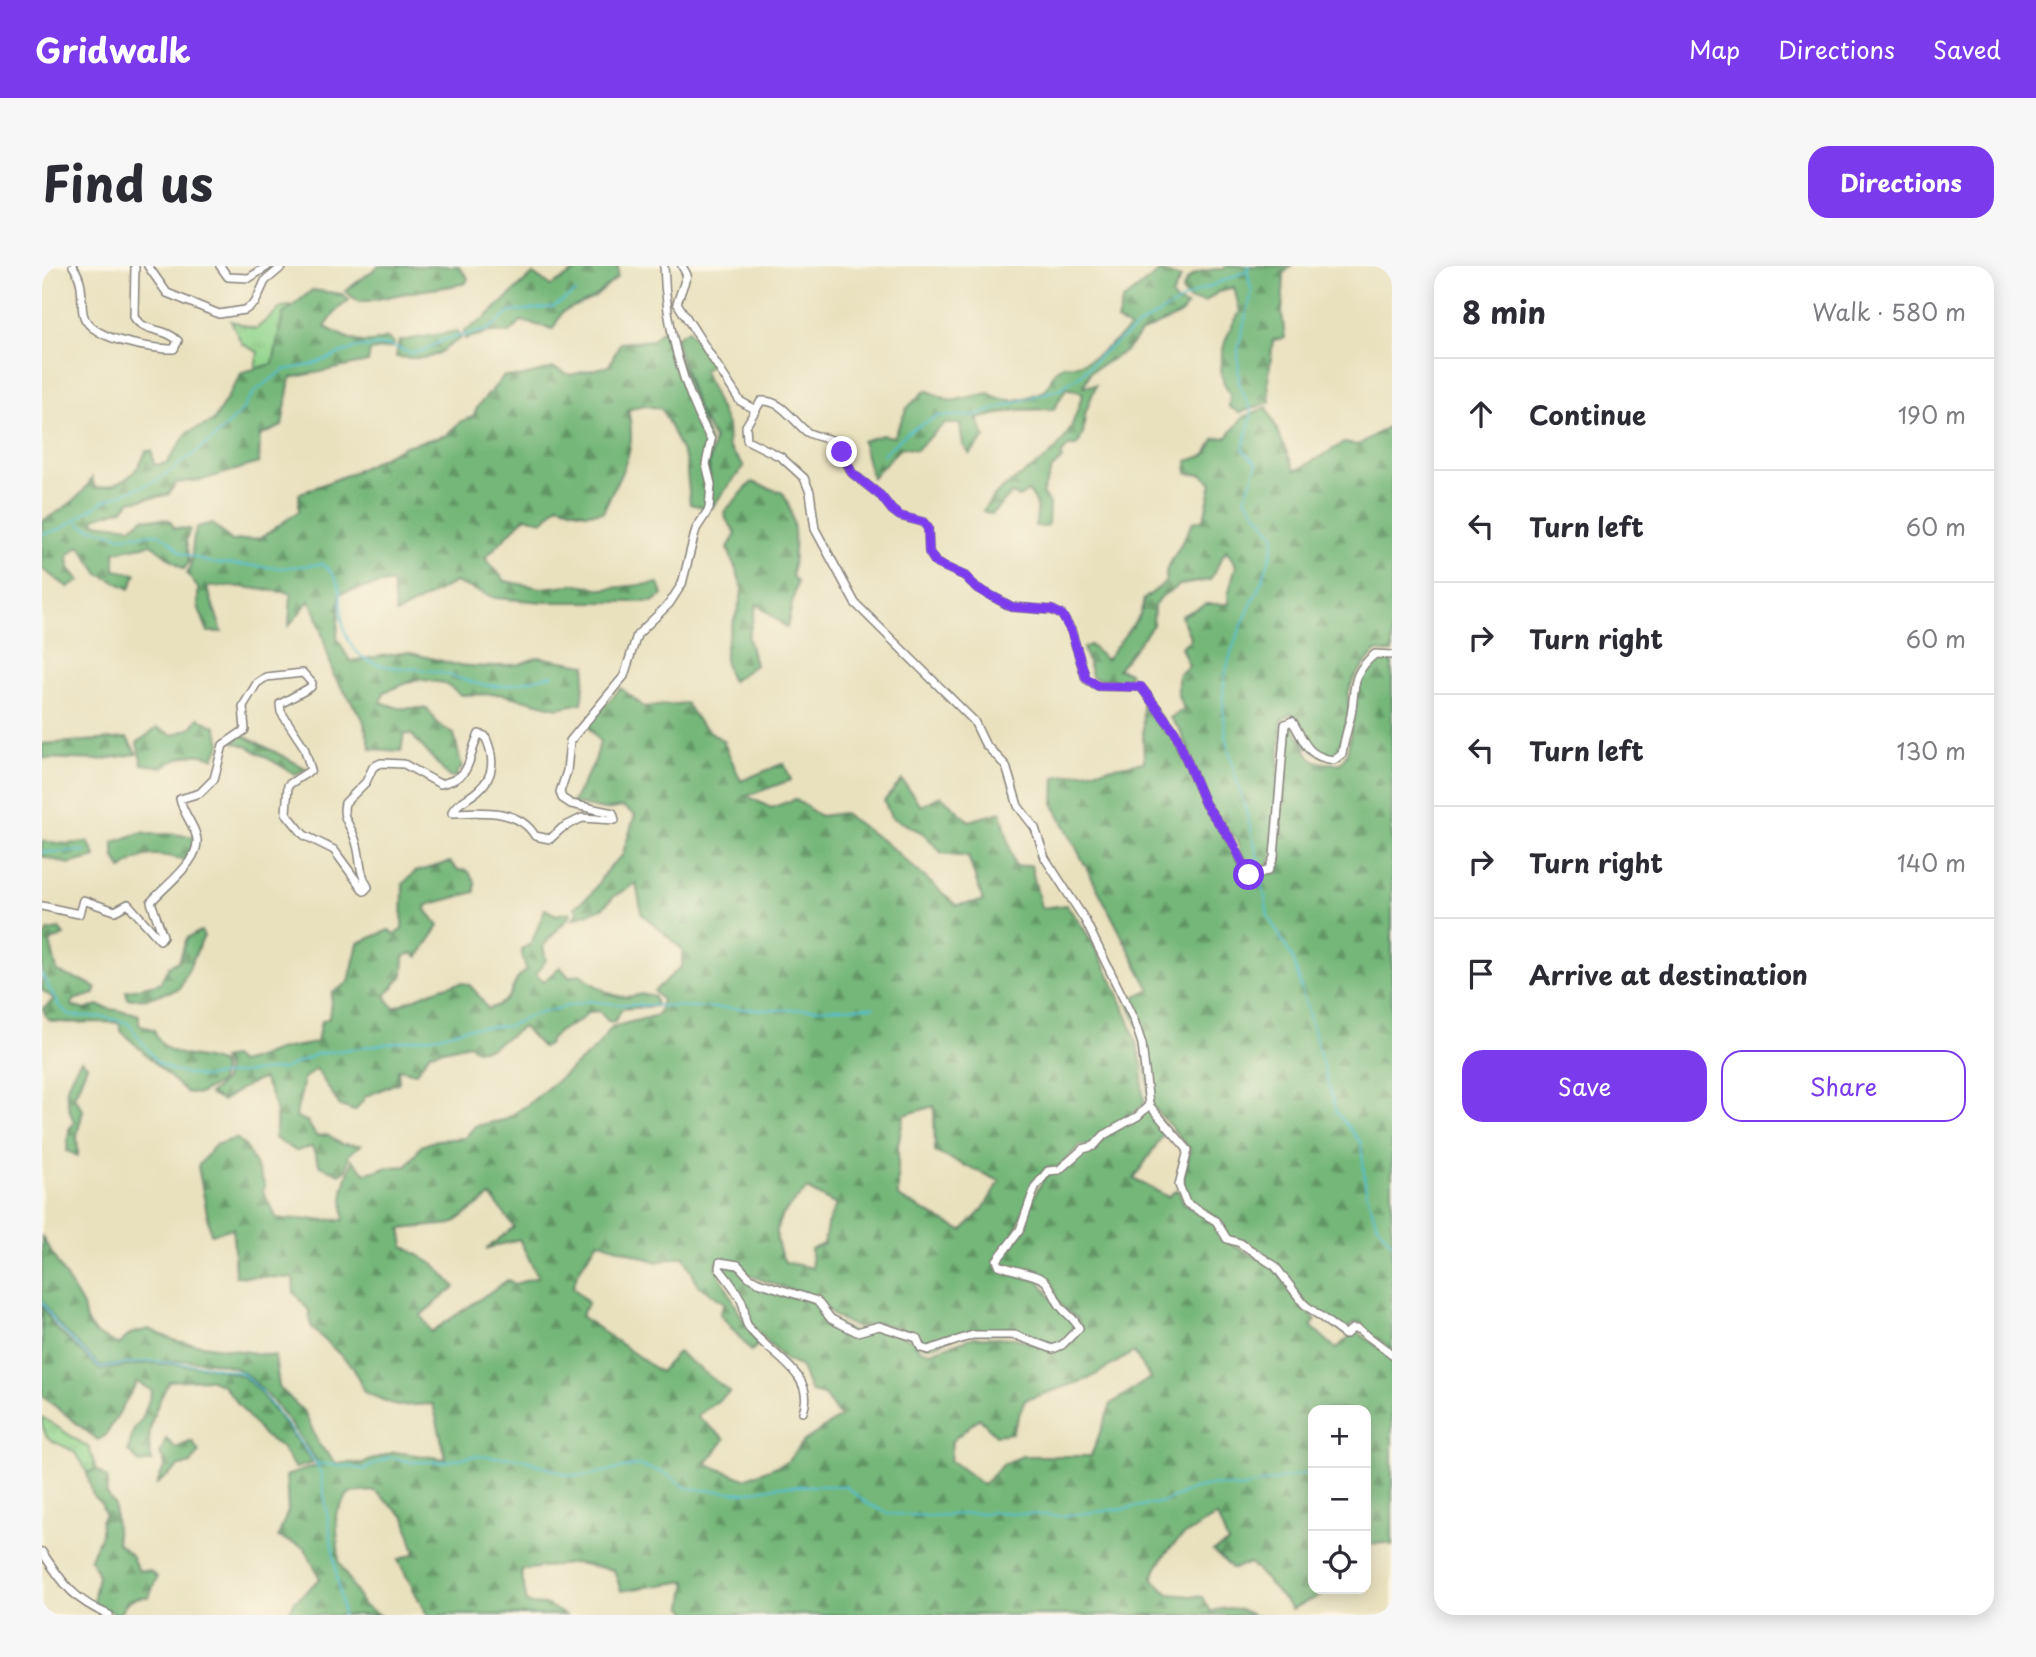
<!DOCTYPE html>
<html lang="en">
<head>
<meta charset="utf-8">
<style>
	body { margin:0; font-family:"Playpen Sans",sans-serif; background:#f7f7f7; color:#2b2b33 }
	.controls { position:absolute; right:21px; bottom:21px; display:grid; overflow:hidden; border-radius:14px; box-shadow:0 4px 18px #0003 }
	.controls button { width:63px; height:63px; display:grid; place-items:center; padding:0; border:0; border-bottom:2px solid #e1e1e2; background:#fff; color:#2b2b33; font:35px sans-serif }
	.stop { position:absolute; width:21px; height:21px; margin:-16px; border:5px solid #7c3aed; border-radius:50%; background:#fff }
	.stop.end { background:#7c3aed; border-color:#fff; box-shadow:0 2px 7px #0008 }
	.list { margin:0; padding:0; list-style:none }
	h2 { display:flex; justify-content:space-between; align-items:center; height:91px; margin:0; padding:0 28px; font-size:30px }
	h2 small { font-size:23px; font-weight:400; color:#7c7c81 }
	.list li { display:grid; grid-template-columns:46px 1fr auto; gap:21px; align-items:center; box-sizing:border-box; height:112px; padding:0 28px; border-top:2px solid #e1e1e2 }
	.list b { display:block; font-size:26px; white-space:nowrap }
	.list em { font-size:23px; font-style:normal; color:#7c7c81 }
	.actions { display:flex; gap:14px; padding:21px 28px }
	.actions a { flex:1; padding:16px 0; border:2px solid #7c3aed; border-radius:21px; text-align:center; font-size:24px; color:#7c3aed }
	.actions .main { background:#7c3aed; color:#fff }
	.icon { flex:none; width:38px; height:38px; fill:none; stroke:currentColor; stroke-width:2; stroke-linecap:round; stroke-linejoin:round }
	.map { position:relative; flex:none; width:1350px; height:1349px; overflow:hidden; border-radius:21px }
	header { display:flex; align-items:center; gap:42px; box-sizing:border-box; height:98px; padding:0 35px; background:#7c3aed; color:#fff }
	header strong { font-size:33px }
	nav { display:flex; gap:38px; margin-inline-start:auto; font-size:24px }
	.intro { display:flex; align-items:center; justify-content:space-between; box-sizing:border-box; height:168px; padding:0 42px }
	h1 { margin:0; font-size:49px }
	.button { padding:18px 32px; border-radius:21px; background:#7c3aed; color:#fff; font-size:24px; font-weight:700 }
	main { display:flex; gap:42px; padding:0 42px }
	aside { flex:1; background:#fff; border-radius:21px; box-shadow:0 4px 18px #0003 }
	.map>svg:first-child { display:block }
	.grass { fill:url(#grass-tufts); stroke:#5a7c64; stroke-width:2 }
	.forest { fill:url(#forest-firs); stroke:#4c6c5a; stroke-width:2; fill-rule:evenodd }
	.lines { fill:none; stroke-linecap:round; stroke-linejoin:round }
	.stream { stroke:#52becd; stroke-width:2 }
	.minor-casing { stroke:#86827c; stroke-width:10 }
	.minor { stroke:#fff; stroke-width:7 }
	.route { stroke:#7c3aed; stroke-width:9 }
</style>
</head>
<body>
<header>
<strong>Gridwalk</strong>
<nav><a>Map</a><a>Directions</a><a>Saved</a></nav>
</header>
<div class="intro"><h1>Find us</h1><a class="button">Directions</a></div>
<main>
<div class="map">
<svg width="1350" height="1349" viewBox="0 0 1350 1349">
	<defs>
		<pattern id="grass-tufts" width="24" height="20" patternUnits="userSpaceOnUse" patternTransform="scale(1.75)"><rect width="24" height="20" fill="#92d68e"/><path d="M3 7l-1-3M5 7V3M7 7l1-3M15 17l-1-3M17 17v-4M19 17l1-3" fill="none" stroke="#7eb77b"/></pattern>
		<pattern id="forest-firs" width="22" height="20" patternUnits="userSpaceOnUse" patternTransform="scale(1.75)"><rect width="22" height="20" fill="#75b779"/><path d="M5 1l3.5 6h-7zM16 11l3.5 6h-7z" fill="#609464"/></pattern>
	</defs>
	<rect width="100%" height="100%" fill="#fcf5e5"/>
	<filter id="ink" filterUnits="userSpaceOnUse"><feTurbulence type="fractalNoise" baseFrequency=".0143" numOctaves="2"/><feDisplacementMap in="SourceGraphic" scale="14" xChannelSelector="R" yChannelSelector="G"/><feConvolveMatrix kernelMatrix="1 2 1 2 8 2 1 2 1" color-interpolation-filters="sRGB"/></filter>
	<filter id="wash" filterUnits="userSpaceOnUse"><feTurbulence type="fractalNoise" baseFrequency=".00686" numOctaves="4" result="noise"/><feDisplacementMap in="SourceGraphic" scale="28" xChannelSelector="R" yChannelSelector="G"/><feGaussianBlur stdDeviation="1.57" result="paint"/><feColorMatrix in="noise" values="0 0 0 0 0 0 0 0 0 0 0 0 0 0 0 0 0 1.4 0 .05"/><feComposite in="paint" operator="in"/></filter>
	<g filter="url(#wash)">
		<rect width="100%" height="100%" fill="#e9e1be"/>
		<g class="grass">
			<path d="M253,40L241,48L231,98L213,103L216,86L200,78L189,55L214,63L240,41Z"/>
			<path d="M0,1151L47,1182L54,1203L45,1207C42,1200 38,1192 33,1187C16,1173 0,1180 0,1151Z"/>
		</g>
		<g class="forest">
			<path d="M337,0H416L426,12L424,17C404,22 385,23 365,27C349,30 334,34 317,36L303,25Z"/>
			<path d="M542,0H576V11L552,32L520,46L511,63L479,55L467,67L448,66L423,73L422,65L443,52L491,8L509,20Z"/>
			<path d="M1184,0H1249L1242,7L1240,47L1243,72L1231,74L1226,117L1228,136L1198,147L1187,141L1188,128C1170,104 1182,70 1198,46L1192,21L1176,26L1163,36L1147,34L1140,25C1146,5 1163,3 1182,3Z"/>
			<path d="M1118,5L1139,12L1130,30L1134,36L1145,40L1138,49L1098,67L1085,84L1048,106L1042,120L1054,119L1043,148L1041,168L1035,180H1027L1019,188L1020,193L1010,203L1000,228L1007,237L1006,258L1002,261L993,260C996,246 997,236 986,225L977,231L969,228L950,248L941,245C961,211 997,206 1019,177C1032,161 1034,146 1041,127L1024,122L1012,143L974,144L935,153L943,171L928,188L921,179L918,158H902L874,184L859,181L830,212L820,175L840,169L852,171L865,142L884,124L909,135L947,127C968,140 982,133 1004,124L1013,105L1022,99C1046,103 1070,77 1088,62L1075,55L1081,34Z"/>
			<path d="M270,24L300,28L307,34L295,44L283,61C307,73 319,82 345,72L352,77L351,81L328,85L326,96L248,112L240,160L218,170L217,197L160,214L134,217L126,229L88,235L81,243L53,252L52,257L90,261L102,252L128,254L132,262L148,263L144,274L147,296L142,303L109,278L73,286V304L94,308L88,323L57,308L38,280L26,289L27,302L38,315L26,321L0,303V255C20,244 39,233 50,212L53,222C79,220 95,210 104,185H110L112,199L125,197L146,166L171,156L200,106L231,98L241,48Z"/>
			<path d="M625,60L667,175L664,242L648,238L644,195L620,143L601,139L586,144C597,188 577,207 561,246L543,247L516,239L501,255L483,251L443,292L463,315L499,322L536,318L560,323L617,317L621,329L610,336H502L453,332L413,316L354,348L350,316L298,327L295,372L308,395L365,386L415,399L445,401L478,398L496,391L544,399L540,437L516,442L459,428L419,429L402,417L375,413L342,426L339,436L356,442H385L397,459L412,468L420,502L415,506V511H407L370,469L362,468L359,485L329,483L321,453L292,410L274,347L267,335L247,360L249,327L191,320L165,321L180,366H166L156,340V322L145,308C154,292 147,278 155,261L170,257L190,275L219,272L257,245V228L312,206L363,180L405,169L419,155L431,151L436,140L462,110L478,111L512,102L528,109L567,100L578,77L610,74Z"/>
			<path d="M646,64L670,99L661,104L685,159L686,181L702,200L670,241L667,199L672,173L655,142L633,72Z"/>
			<path d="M415,65L419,72C389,92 393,94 354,91L357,75Z"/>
			<path d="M1225,141L1253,205L1302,177L1316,179L1350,158V387L1334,385L1312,412L1306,428L1307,447L1298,487L1290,492L1281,491L1263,479L1257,453L1249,448L1240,454L1230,590L1224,603L1209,604L1202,594L1194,573L1166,536L1138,464L1128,452L1142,443L1136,430V409L1147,400L1139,381L1149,373L1139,350L1164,338H1187L1186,329L1194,299L1184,284L1168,314L1138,319L1120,330L1112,340L1111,359L1076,403L1088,407L1085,417L1051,412L1041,382L1048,379L1064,394L1098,349L1102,333L1124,316V305L1151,256L1162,253L1170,217L1161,209L1145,207V195L1164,189L1172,173L1185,171L1201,151Z"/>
			<path d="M710,216L741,227C756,254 753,280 750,310L755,316L745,362L715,338L706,371L713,399L690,415C670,383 698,354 700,324C700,316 688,291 686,282L694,267L684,253L683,245Z"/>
			<path d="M1335,393L1350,394V1084L1313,1056L1303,1066C1294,1061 1283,1056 1275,1048C1244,1020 1230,980 1185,971L1174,952L1145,935L1140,919L1148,883L1108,837L1102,776L1086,734L1108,724L1012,539L1013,511L1102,496L1100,427L1131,468L1157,525L1205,612L1230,607L1235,592L1247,461L1251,459C1267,484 1261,501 1299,497L1305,487L1318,413Z"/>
			<path d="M579,422L602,441L644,437L658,458L681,475L699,515L742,497L749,514L705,530L729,542L753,533L778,550L801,547L845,578L914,639L941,635L926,590L900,587L881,567L849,551L842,535L860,514L879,540L899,530L927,555L959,546L973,601L989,599L999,642L1024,639C1056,676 1087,746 1099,794C1103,809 1097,821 1103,836C1088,855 1064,860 1050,879L1038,880L1016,901L1005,902C987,920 985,941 974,962C969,974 959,985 952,996L955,1003L978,1011L997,1014L1014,1039L1033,1060C1009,1096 999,1068 971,1066C958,1066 946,1068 933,1066C915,1064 897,1084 881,1079L877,1068L837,1057L815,1062L792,1050L775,1033L706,1009L696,996L676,995L674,1003C690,1028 698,1056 718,1077L709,1085L678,1048L683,1037L656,1019L642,990L615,996L556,975L536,1006L531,1021L546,1037L539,1050L618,1106L636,1086L688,1126L655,1150L683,1173L664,1198L703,1213L745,1196L761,1176L798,1151L782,1129L769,1126L758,1100L743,1094L708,1058L704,1038L680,999L696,1001L706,1014L738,1027L775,1037L789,1055L815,1068L837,1062L874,1075L877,1083L888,1086L932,1071L974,1072L1013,1084L1024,1080L1039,1062L1035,1052L1021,1042L1002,1011L975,1005L958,995L982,964L988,937L1002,912L1008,906L1020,905L1043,884L1055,881L1063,870L1097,851L1106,842L1124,864L1092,913L1126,931L1135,923L1144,940L1172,955L1183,975L1232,1001L1260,1041L1274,1054L1269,1060L1294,1083L1314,1065L1350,1091V1280L1345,1277L1324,1278V1144H1271V1323H1292L1250,1343L1208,1297L1191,1303L1171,1285L1186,1277L1175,1250C1144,1267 1123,1278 1110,1313L1127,1328L1161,1331L1169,1346C1184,1340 1197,1341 1211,1349H648L641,1340L645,1315L579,1325L572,1304L534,1297L479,1304L485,1338L505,1339L523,1349H385L356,1294L373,1287L363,1251L333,1225L307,1227L294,1248L297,1296L321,1339L337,1349H245L253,1335L278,1313L263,1282L236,1271L246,1245L244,1210L276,1199L275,1195C253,1166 231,1129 202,1107C172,1085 93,1099 58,1100L15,1057L0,1034V971L41,1040L44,1055L54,1068L77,1079L88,1068L107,1063L134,1075L233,1090L237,1121L263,1147L277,1179L294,1197H320L352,1186L404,1193L391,1138L355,1140L322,1126L311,1101L270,1062L267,1045L252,1026L251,1012L193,1010L191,962L169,968L156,900L173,879L194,872L204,881L223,919L221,925L235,953L302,954L301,925L310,894L324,907L347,901L365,900L379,880L395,874L423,872L433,860L462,854L485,839L554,782L570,761L616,749L620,734L612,725L640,700V683L600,648L594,617L571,631L561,642L531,653L536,646L533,641L549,628L567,601L580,590L593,549L581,541L562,544L530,537L553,495L558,476L545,458ZM892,840L893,886L958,915L941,943L920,965L856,931V879L862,849ZM765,923L794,939L785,959L782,978L769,983L770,1002L743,996C724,961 739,948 765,923ZM449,930L472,961L444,983L477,973L496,1011L473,1018L466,1014L389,1066L379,1049L413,1021L394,1000L362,980L359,963L410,958ZM1092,1086L1108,1112L1069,1138L1049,1190H981L961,1198L941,1219L908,1194L910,1175L937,1152L954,1169L970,1167L983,1134L1046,1113Z"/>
			<path d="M156,452L174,461L179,477L172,492C154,485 137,490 122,501L100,498L95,477L115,462L131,469L149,462Z"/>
			<path d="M201,469L265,503L253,508L206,481L190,475Z"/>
			<path d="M85,472L95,488L56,494L0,492V478Z"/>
			<path d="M100,566C114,570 117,568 129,568C137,568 143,571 152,570L153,577L143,594C118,587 101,585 80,603L72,591V576Z"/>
			<path d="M0,575L24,578L46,576L54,591L26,598L0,590Z"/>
			<path d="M408,596L415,604L426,605L433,616V626L385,639L384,644L397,660L376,691L369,687L362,691L361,709L343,730L352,742C365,736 412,713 425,718C433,721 440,736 446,743C478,733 464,718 484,705L479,683L489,678L503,643L514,649L528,646L529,648L501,680L504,694L494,708L501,716L518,701L527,711L538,708C549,717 569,731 584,731C595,730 602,726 612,730L614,740L580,743L572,756L566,755L557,745L546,746C534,763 514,759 506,779L500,781L481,761L448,782L434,784L427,778L388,787L374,807L356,803L357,816L324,830L313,845L298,840L274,803L261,813C261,828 255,837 254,851L265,855L274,870L286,869L299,878L319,879L307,888L304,904L298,908L278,900L270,881L254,885L232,872C238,853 232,831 221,813C206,816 194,827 180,835L167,828C180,818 190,810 180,793L190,791L197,797C214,794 216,791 230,786C242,781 260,781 275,776L279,756L287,752L290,727L307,716L316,677L347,664L352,668L360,664L361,618L373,606Z"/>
			<path d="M17,663L22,669L8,676L15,705C28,713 45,713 54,723L53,728L31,734L30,740L43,744L56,739C69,746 83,743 97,749V758L112,764C123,796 154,786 180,798L181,806L177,817L157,828L144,826L79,765L77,757C61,754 13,760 6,753C3,750 3,746 1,743L12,733L0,724V674L6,665Z"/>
			<path d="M159,665L162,670L137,723L106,732L86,733L84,725L118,717L127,700L137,695L145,672Z"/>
			<path d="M39,794L45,799L32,831L41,844L35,869L36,890L25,885L27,863L32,857C21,827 21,821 39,794Z"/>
			<path d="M0,1039L13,1061L58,1104L108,1097L170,1101L201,1110L217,1125L271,1197L253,1202L238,1180L221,1169L181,1119L166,1113L127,1115C114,1141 101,1166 110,1195L98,1197L86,1185L92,1163L100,1153L110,1125L95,1116L64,1169L56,1174L0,1130Z"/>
			<path d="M124,1173L134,1182L150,1175L157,1186L149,1198L138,1200L115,1218L123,1198L118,1188Z"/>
			<path d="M54,1203L66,1213L64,1227L72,1238L75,1277L89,1289L96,1304L108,1305L115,1311L107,1331C90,1330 84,1334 77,1349L51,1337L56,1309L48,1292L59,1269V1255L63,1248L59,1237L51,1230L45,1207Z"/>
		</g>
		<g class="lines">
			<g class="stream">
				<path d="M1207,0L1205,5L1210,26L1196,82L1197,118L1210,146L1201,184L1215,198L1203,232L1233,269C1225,325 1182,372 1181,431C1180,489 1209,546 1218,603"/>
				<path d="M841,188L866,166L896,150H931L1019,122L1039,109L1060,87L1101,57L1154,26L1205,5"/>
				<path d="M36,255L40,260L78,270L116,268L129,276L138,286L169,297L239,302L280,298C310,320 292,343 305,371C323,411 364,398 395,406C417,411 435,421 458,420C475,419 493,412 511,409"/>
				<path d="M0,268L19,263L62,235L116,214L170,174L197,148L213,125L242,104L269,99L313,82L346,79L369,87L381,85L401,74L445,64L469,46L511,41L534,26"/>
				<path d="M0,586L44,585"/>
				<path d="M1219,609L1226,650L1251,693L1294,846L1319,877L1324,925L1335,958L1350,978"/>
				<path d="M0,709L17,740L29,750L63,751L86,757L115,796L132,805L161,811L241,803L275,788L397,770L425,762L467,760L490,749L547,735L573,738L734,744L832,741"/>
				<path d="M0,1035L14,1058L58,1102L107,1095L168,1100L200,1107L217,1123L274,1197L279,1208L301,1349"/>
				<path d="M274,1197L323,1203L347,1191L370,1196H400L431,1190L477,1192L526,1209L542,1210L597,1199L624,1208L645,1222L673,1225L701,1227L739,1220H803L826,1238L848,1248L887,1250L956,1246L1017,1250L1088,1242L1122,1236L1152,1223L1173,1219L1198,1222L1271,1206"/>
			</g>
		</g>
	</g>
	<g filter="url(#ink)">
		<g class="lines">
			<defs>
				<g id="minor">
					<path d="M31,0C43,19 38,28 41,47C45,74 111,83 132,83L136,75C123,61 102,67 92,51L93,0"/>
					<path d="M106,0L125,27L177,48L203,44L213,37L223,15L241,0"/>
					<path d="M178,0L186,11L207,12L226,0"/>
					<path d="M640,0L645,9L635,37L698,135L714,144"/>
					<path d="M1350,389L1333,388C1308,409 1314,421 1309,449C1306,462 1302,474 1300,488L1292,494C1264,491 1263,475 1250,455L1243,458L1232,591L1226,605L1207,609L1190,575L1163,538L1133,466L1099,421L1056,420L1044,413L1029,364L1020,349L1010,344L970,341L935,322L923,310L894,297L887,286L886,262L881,256L858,250L850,244L839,230L810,207L792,175C783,171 773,171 765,166C751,155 739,133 719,135L704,160L705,174L739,191L762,212L768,226L773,263L813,337L932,455L943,478L964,500L976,540L993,562L1003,592L1043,654L1092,754L1100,778L1107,839L1146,884L1137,919L1144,937L1174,955L1185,973L1198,977L1233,1000L1262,1038L1303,1069L1310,1063H1316L1350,1088"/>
					<path d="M0,640L37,648L41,634L73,645L86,638L118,674L121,670L109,636C122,620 162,593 154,569C150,556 141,547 138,533L158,527L172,513L181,479L203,464L201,440L215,417L224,411L261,407L270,417L269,421L238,438L239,446L262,481L269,504L246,519L244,547L262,569L292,584L322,625L326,621C315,602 320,591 313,573C309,559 299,553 303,537L324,516L331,501L339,497L362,498L398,518C433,511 424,493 437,468L443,470C469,526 412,531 410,547C439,546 477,542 493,570L508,573L520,562L540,552L573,554L571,547L529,538L520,532L518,526L525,505L528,475L582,410L595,369L627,338L640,318L654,263L667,243L669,218L664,198L669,174C640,120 624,60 622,0"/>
					<path d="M761,1146C776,1107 723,1087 706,1060C701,1053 704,1045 701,1039C697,1026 685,1013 677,1002L678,996L696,999L707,1011L716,1016L775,1035L789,1053L815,1066L837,1060L875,1072L879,1082L886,1084L931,1069H973L1011,1083L1020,1079L1037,1062C1032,1051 1025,1049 1019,1041C1013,1033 1011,1024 1004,1016C997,1008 970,1005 957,999L955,994L978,964L993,921L1006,905L1017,904L1041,883L1052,880L1062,869L1096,850L1107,839"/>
					<path d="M0,1286C21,1317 31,1334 67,1349"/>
				</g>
			</defs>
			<use href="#minor" class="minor-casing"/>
			<use href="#minor" class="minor"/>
		</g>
	</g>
	<g class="lines" filter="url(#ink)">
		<path class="route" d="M800,186L810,207L839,230L850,244L858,250L881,256L886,262L887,286L894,297L923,310L935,322L970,341L1010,344L1020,349L1029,365L1044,412L1056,420L1099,421L1133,466L1163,538L1190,575L1207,609"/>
	</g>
</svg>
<div class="controls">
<button>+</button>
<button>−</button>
<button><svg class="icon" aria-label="locate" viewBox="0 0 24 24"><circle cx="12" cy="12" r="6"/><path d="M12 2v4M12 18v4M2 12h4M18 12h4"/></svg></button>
</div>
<div class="stop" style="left:1207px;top:609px"></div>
<div class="stop end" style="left:800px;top:186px"></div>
</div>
<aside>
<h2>8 min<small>Walk · 580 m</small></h2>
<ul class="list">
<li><svg class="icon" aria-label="ahead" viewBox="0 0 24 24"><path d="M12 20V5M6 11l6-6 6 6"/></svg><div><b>Continue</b></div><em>190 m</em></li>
<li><svg class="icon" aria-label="left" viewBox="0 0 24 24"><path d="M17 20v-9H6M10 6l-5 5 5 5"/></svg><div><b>Turn left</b></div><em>60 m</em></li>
<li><svg class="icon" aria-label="right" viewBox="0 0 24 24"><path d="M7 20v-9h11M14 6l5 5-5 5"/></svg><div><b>Turn right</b></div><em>60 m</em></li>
<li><svg class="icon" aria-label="left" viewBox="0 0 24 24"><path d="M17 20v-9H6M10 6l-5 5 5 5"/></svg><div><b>Turn left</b></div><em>130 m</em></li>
<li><svg class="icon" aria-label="right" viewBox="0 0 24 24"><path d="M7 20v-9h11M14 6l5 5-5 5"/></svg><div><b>Turn right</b></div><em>140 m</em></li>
<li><svg class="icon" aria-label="arrive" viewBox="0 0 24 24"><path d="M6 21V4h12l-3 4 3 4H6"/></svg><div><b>Arrive at destination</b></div></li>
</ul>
<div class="actions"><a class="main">Save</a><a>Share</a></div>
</aside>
</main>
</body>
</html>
